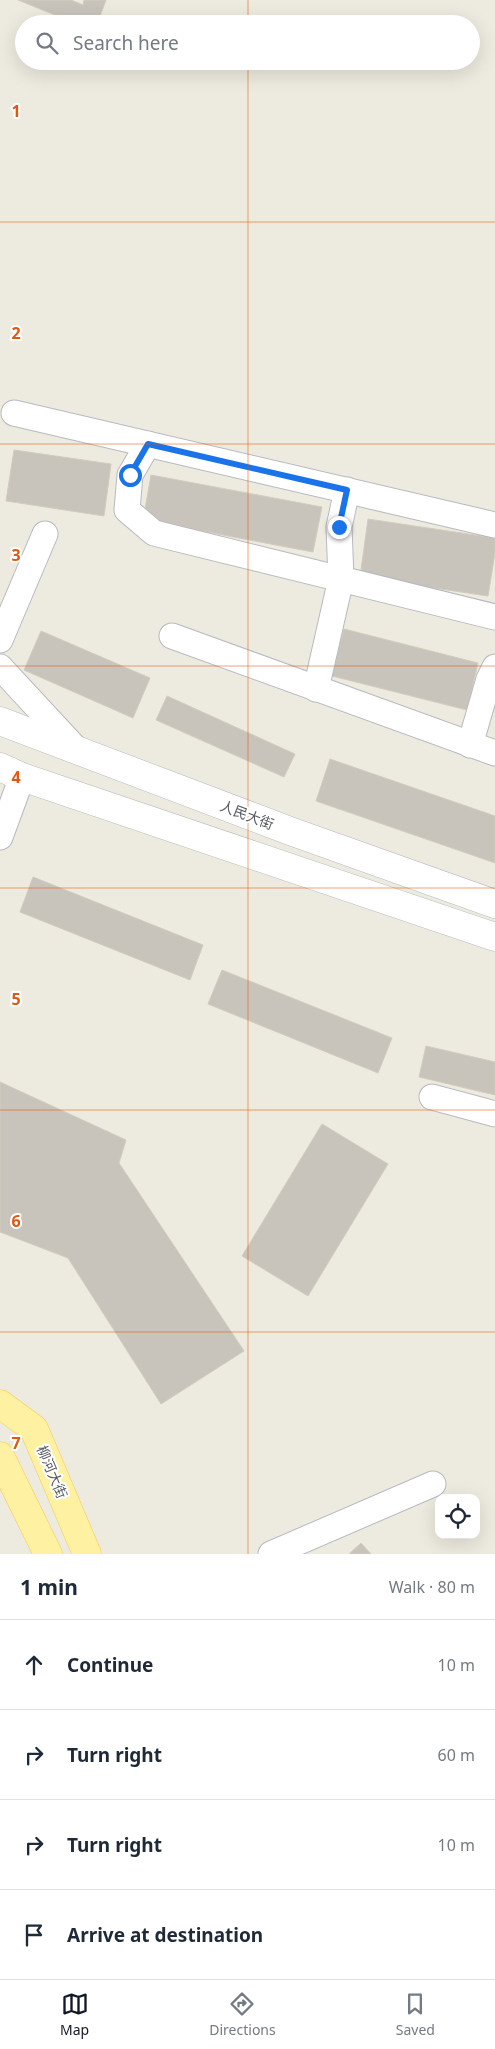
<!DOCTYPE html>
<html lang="en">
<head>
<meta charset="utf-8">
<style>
	body { margin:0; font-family:"Noto Sans","Noto Sans SC",sans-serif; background:#f2f2f3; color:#1f2937 }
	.controls { position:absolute; right:15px; bottom:15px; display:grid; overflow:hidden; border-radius:10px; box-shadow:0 5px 20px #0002 }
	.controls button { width:45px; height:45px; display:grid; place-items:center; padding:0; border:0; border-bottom:1px solid #e0e1e3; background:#fff; color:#1f2937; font:25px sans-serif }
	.stop { position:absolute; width:15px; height:15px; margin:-11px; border:4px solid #1a73e8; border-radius:50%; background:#fff }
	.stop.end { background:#1a73e8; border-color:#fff; box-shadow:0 1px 5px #0008 }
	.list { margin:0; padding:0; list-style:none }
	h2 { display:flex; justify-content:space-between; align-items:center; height:65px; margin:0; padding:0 20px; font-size:21px }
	h2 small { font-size:16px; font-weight:400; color:#747a83 }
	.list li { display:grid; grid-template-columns:32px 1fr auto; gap:15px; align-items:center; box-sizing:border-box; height:90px; padding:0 20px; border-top:1px solid #e0e1e3 }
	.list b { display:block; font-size:19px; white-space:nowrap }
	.list em { font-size:16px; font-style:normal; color:#747a83 }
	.icon { flex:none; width:28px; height:28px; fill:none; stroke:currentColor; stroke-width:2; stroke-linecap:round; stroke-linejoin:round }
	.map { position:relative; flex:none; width:495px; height:1554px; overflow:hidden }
	.search { position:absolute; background:#fff; box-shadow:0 5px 20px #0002; left:15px; right:15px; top:15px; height:55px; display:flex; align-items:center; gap:12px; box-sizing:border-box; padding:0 18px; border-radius:28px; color:#747a83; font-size:19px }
	.sheet { height:425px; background:#fff }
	nav { display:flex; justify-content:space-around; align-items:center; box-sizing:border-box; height:70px; border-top:1px solid #e0e1e3; background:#fff; font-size:14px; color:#747a83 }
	nav a { display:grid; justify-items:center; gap:2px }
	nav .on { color:#111827 }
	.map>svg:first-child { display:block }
	.building { fill:#c8c4bc; stroke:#d2ccbd }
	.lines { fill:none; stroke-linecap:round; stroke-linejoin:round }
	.street-casing { stroke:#b7bac0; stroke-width:27 }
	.secondary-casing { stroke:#b8bcc3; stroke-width:29 }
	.primary-casing { stroke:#fccb49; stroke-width:29 }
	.street { stroke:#fff; stroke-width:25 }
	.secondary { stroke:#fff; stroke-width:28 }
	.primary { stroke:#fff1a2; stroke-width:28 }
	.route { stroke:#1a73e8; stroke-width:6 }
	.grid { fill:none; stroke:#e15910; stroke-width:1; stroke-opacity:0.55 }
	.labels { text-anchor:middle; stroke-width:4; stroke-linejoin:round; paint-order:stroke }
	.street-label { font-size:14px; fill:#585c62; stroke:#fff }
	.grid-label { font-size:16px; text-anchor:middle; font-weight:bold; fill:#e15910; stroke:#fff; stroke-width:4; stroke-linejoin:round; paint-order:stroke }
</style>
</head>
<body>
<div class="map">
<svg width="495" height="1554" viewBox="0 0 495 1554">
	<rect width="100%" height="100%" fill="#edeadf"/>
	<g class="building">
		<path d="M18,0H71L83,5L84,0H106L97,24H77Z"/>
		<path d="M14,450L111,464L104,516L6,501Z"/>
		<path d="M151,475L322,507L313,552L143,520Z"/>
		<path d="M368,519L495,538V553L488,596L360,577Z"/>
		<path d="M344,629L478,663L467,710L332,676Z"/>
		<path d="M41,631L150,678L133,718L24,670Z"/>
		<path d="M167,696L295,754L284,777L156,720Z"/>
		<path d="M330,759L495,816V863L316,801Z"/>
		<path d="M33,877L203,945L190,980L20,912Z"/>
		<path d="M222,970L392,1038L378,1073L208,1004Z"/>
		<path d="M426,1046L495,1062V1095L419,1077Z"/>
		<path d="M0,1082L126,1140L119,1163L244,1351L161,1404L68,1258L0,1232Z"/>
		<path d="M322,1124L388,1164L308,1296L242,1256Z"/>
		<path d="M361,1543L371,1554H349Z"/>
	</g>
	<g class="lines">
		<defs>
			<g id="street">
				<path d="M14,413L495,525"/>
				<path d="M148,444L130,475L127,510L154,533L495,617"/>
				<path d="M172,636L495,753"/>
				<path d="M0,640L45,534"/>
				<path d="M0,667L76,749"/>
				<path d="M316,689L341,579L339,527L347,490"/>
				<path d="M470,745L489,679L495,667"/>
				<path d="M0,837L22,777"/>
				<path d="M432,1097L495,1114"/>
				<path d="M271,1554L433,1484"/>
			</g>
			<g id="secondary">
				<path d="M0,721L290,831L495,904"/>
				<path d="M0,767L22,777L495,937"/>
			</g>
			<g id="primary">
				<path d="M0,1404L34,1429L87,1554"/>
				<path d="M0,1456L48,1554"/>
			</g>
		</defs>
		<use href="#street" class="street-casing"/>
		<use href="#secondary" class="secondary-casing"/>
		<use href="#primary" class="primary-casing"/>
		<use href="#street" class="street"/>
		<use href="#secondary" class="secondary"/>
		<use href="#primary" class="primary"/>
	</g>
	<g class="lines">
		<path class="route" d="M130,475L148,444L347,490L339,527"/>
	</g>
	<path class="grid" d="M248,0V24M248,61V1554M0,222H495M0,444H495M0,666H495M0,888H495M0,1110H495M0,1332H495"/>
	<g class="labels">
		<g class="street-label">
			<text transform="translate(247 815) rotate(21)" y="5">人民大街</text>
			<text transform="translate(52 1472) rotate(67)" y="5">柳河大街</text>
		</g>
	</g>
	<g class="grid-label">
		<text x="16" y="117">1</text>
		<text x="16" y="339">2</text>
		<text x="16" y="561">3</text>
		<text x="16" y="783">4</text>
		<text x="16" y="1005">5</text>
		<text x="16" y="1227">6</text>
		<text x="16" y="1449">7</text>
	</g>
</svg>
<div class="controls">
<button><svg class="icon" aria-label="locate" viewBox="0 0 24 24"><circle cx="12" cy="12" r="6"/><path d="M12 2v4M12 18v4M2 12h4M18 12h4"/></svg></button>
</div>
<div class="stop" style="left:130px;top:475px"></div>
<div class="stop end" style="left:339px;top:527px"></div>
<div class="search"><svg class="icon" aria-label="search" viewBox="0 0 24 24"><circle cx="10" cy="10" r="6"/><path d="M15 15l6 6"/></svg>Search here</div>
</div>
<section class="sheet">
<h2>1 min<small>Walk · 80 m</small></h2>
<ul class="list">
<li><svg class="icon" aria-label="ahead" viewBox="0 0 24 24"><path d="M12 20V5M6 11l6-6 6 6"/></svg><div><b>Continue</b></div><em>10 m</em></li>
<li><svg class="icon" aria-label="right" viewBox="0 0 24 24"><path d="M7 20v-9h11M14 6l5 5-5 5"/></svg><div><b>Turn right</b></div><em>60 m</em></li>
<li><svg class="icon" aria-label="right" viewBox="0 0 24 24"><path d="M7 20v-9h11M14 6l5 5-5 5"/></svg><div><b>Turn right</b></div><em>10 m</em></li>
<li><svg class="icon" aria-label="arrive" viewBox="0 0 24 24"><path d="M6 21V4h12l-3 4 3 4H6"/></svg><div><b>Arrive at destination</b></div></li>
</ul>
</section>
<nav>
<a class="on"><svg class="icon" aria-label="map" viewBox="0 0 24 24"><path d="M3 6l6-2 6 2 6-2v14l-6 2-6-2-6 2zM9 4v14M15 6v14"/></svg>Map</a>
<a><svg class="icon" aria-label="directions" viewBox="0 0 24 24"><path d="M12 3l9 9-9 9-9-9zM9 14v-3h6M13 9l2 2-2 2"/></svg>Directions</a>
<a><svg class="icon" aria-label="saved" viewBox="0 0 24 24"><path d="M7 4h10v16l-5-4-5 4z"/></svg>Saved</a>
</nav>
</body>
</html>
